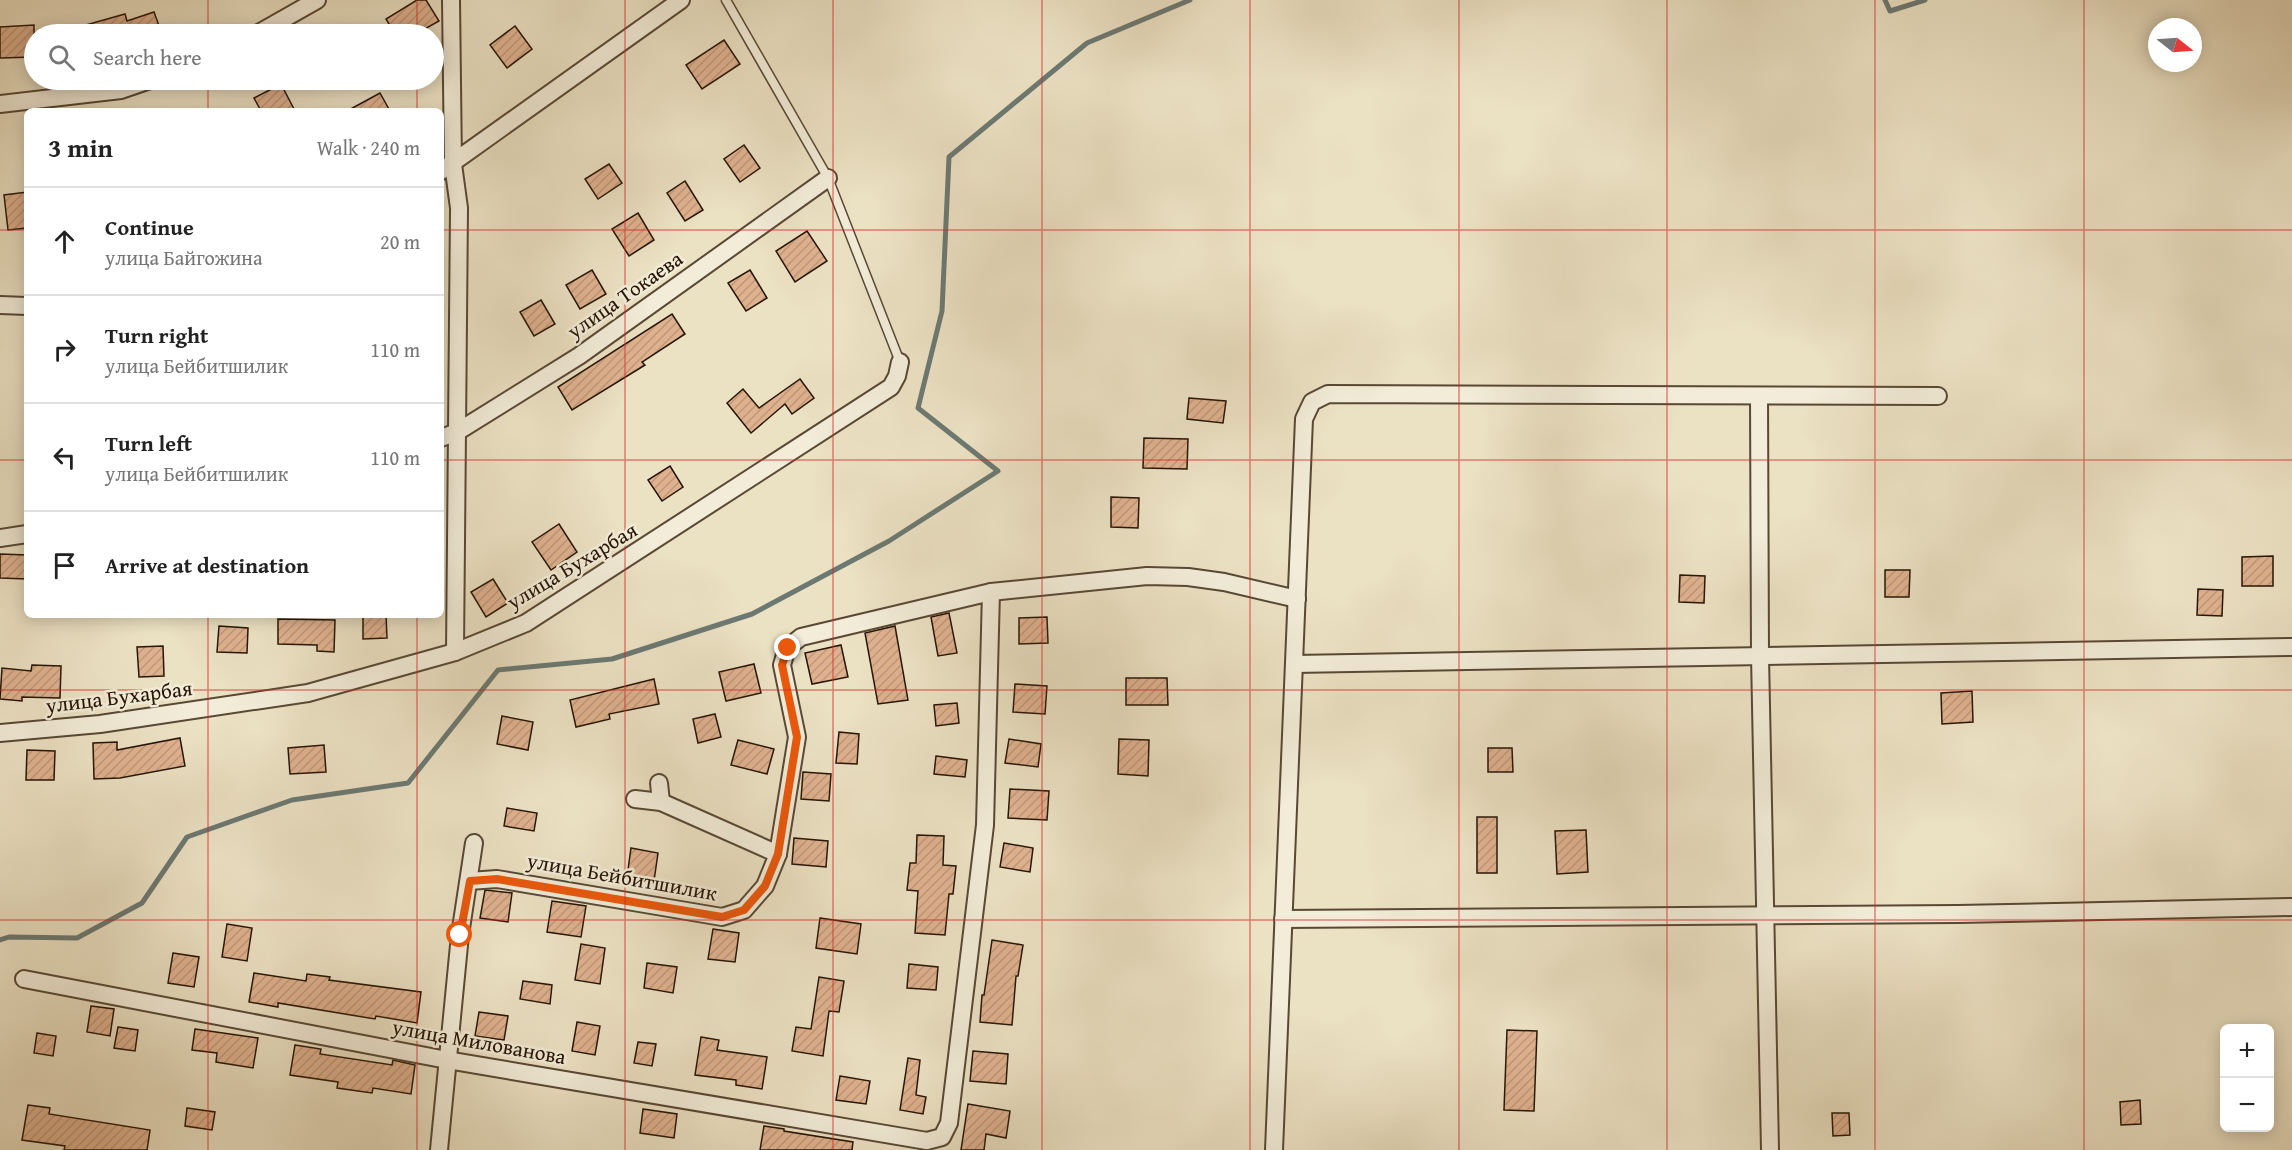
<!DOCTYPE html>
<html lang="en">
<head>
<meta charset="utf-8">
<style>
	body { margin:0; font-family:"Gentium Book Plus",serif; background:#f2f2f2; color:#222 }
	.controls { position:absolute; right:18px; bottom:18px; display:grid; overflow:hidden; border-radius:9px; box-shadow:0 3px 15px #0003 }
	.controls button { width:54px; height:54px; display:grid; place-items:center; padding:0; border:0; border-bottom:2px solid #e0e0e0; background:#fff; color:#222; font:30px sans-serif }
	.compass { position:absolute; left:2148px; top:18px; width:54px; height:54px; border-radius:50%; background:#fff; box-shadow:0 3px 15px #0003; rotate:107deg }
	.stop { position:absolute; width:18px; height:18px; margin:-14px; border:4px solid #ea580c; border-radius:50%; background:#fff }
	.stop.end { background:#ea580c; border-color:#fff; box-shadow:0 2px 6px #0008 }
	.list { margin:0; padding:0; list-style:none }
	h2 { display:flex; justify-content:space-between; align-items:center; height:78px; margin:0; padding:0 24px; font-size:26px }
	h2 small { font-size:20px; font-weight:400; color:#767676 }
	.list li { display:grid; grid-template-columns:39px 1fr auto; gap:18px; align-items:center; box-sizing:border-box; height:108px; padding:0 24px; border-top:2px solid #e0e0e0 }
	.list b { display:block; font-size:22px; white-space:nowrap }
	.list p { margin:0; font-size:20px; white-space:nowrap; color:#767676 }
	.list em { font-size:20px; font-style:normal; color:#767676 }
	.icon { flex:none; width:33px; height:33px; fill:none; stroke:currentColor; stroke-width:2; stroke-linecap:round; stroke-linejoin:round }
	.map { position:relative; flex:none; width:2292px; height:1150px; overflow:hidden }
	.search { position:absolute; background:#fff; box-shadow:0 3px 15px #0003; left:24px; top:24px; width:420px; height:66px; display:flex; align-items:center; gap:15px; box-sizing:border-box; padding:0 21px; border-radius:33px; color:#767676; font-size:22px }
	.panel { position:absolute; background:#fff; box-shadow:0 3px 15px #0003; left:24px; top:108px; width:420px; height:510px; border-radius:9px }
	.map>svg:first-child { display:block }
	.lines { fill:none; stroke-linecap:round; stroke-linejoin:round }
	.stream { stroke:#6c7972; stroke-width:5 }
	.building { fill:url(#building-hatch); stroke:#271504; stroke-width:1.5 }
	.service-casing { stroke:#584834; stroke-width:11 }
	.minor-casing { stroke:#584834; stroke-width:20 }
	.service { stroke:#f2ecd8; stroke-width:8 }
	.minor { stroke:#f2ecd8; stroke-width:16 }
	.route { stroke:#ea580c; stroke-width:8 }
	.grid { fill:none; stroke:#d62828; stroke-width:1.5; stroke-opacity:0.55 }
	.labels { text-anchor:middle; stroke-width:5; stroke-linejoin:round; paint-order:stroke }
	.street-label { font-size:21px; fill:#271504; stroke:#f2ecd8 }
</style>
</head>
<body>
<div class="map">
<svg width="2292" height="1150" viewBox="0 0 2292 1150">
	<defs>
		<pattern id="building-hatch" width="6" height="6" patternUnits="userSpaceOnUse" patternTransform="scale(1.5)"><rect width="6" height="6" fill="#dfb28f"/><path d="M-1 1l2-2M0 6l6-6M5 7l2-2" fill="none" stroke="#bf987a"/></pattern>
	</defs>
	<rect width="100%" height="100%" fill="#ebe1c3"/>
	<filter id="stains"><feTurbulence type="fractalNoise" baseFrequency=".00333" numOctaves="4"/><feColorMatrix values="0 0 0 0 .2 0 0 0 0 .09 0 0 0 0 .02 0 0 0 .5 -.17"/></filter>
	<radialGradient id="worn" r=".72"><stop offset=".6" stop-color="#630" stop-opacity="0"/><stop offset="1" stop-color="#630" stop-opacity=".3"/></radialGradient>
	<g class="lines">
		<g class="stream">
			<path d="M1885,0L1890,11L1925,0"/>
			<path d="M0,940L9,937L77,938L142,903L187,837L292,800L408,783L498,670L612,659L752,614L889,541L998,471L918,408L942,311L949,157L1087,43L1190,0"/>
		</g>
	</g>
	<g class="building">
		<path d="M417,0H426L439,21L416,34H395L386,19Z"/>
		<path d="M154,12L162,34H68V30L125,14L127,21Z"/>
		<path d="M34,25V57L0,58V27Z"/>
		<path d="M515,26L532,49L507,68L490,45Z"/>
		<path d="M724,40L740,64L702,89L686,65Z"/>
		<path d="M281,84L295,111H261L254,98Z"/>
		<path d="M380,93L390,111H347Z"/>
		<path d="M744,145L760,168L740,182L724,159Z"/>
		<path d="M609,164L622,183L598,199L585,179Z"/>
		<path d="M685,181L703,210L685,221L667,193Z"/>
		<path d="M27,192V228L8,230L4,195Z"/>
		<path d="M638,213L654,240L629,256L612,229Z"/>
		<path d="M807,231L827,261L795,282L776,251Z"/>
		<path d="M592,270L606,294L580,309L566,285Z"/>
		<path d="M750,270L767,298L746,311L728,283Z"/>
		<path d="M541,300L555,324L534,336L520,312Z"/>
		<path d="M672,314L685,334L642,362L645,365L572,410L558,387Z"/>
		<path d="M800,379L814,398L792,414L785,404L751,433L727,403L743,389L759,408Z"/>
		<path d="M1189,398L1226,401L1223,423L1187,419Z"/>
		<path d="M1144,438L1188,439L1187,469L1143,468Z"/>
		<path d="M670,466L683,487L662,501L648,480Z"/>
		<path d="M1111,497L1139,498L1138,528L1111,527Z"/>
		<path d="M559,524L577,552L551,570L532,542Z"/>
		<path d="M0,554L27,555V579L0,578Z"/>
		<path d="M2273,556V586H2242V557Z"/>
		<path d="M1885,570H1910L1909,597H1885Z"/>
		<path d="M1680,575L1705,576L1704,603L1679,602Z"/>
		<path d="M493,579L508,603L486,617L471,592Z"/>
		<path d="M2198,589L2223,590L2222,616L2197,615Z"/>
		<path d="M949,613L957,653L938,656L931,617Z"/>
		<path d="M386,615L387,638L363,639V616Z"/>
		<path d="M1047,617L1048,643L1019,644V618Z"/>
		<path d="M278,619L335,620L334,652L317,651V645L278,644Z"/>
		<path d="M219,626L248,628L247,653L217,652Z"/>
		<path d="M895,626L908,700L878,704L865,633Z"/>
		<path d="M841,645L848,677L812,684L805,653Z"/>
		<path d="M163,646L164,676L139,677L137,647Z"/>
		<path d="M754,664L761,693L726,701L719,672Z"/>
		<path d="M32,665L61,666L60,698L22,697V701L0,699L2,668L31,671Z"/>
		<path d="M1126,678H1167L1168,705H1126Z"/>
		<path d="M654,679L659,704L609,714L610,719L576,727L570,700Z"/>
		<path d="M1015,684L1047,686L1045,714L1013,712Z"/>
		<path d="M1972,691L1973,722L1942,724L1941,693Z"/>
		<path d="M957,703L959,723L936,726L934,705Z"/>
		<path d="M715,714L721,737L698,743L693,719Z"/>
		<path d="M502,716L533,722L528,750L497,744Z"/>
		<path d="M839,732L859,734L857,764L836,763Z"/>
		<path d="M180,738L185,766L120,778L94,779L93,743L117,742V750Z"/>
		<path d="M1009,739L1041,744L1038,767L1005,763Z"/>
		<path d="M1119,739L1149,740L1148,776L1118,774Z"/>
		<path d="M738,740L774,749L767,774L731,765Z"/>
		<path d="M324,745L326,772L290,774L288,748Z"/>
		<path d="M1488,748H1512L1513,772H1488Z"/>
		<path d="M27,750L55,751L54,780H26Z"/>
		<path d="M936,756L967,760L965,777L934,774Z"/>
		<path d="M803,772L831,774L829,801L801,799Z"/>
		<path d="M1010,789L1049,791L1047,820L1008,818Z"/>
		<path d="M507,808L537,813L534,831L504,826Z"/>
		<rect x="1477" y="817" width="20" height="56"/>
		<path d="M1586,830L1588,872L1557,874L1555,831Z"/>
		<path d="M917,835L944,836L943,865L956,866L953,894H949L945,935L915,933L918,891L907,890L910,863H916Z"/>
		<path d="M794,838L828,841L826,867L792,864Z"/>
		<path d="M1004,843L1033,848L1030,872L1000,867Z"/>
		<path d="M631,848L658,853L654,881L627,877Z"/>
		<path d="M485,890L512,893L508,922L480,918Z"/>
		<path d="M552,901L586,906L581,937L547,932Z"/>
		<path d="M820,918L861,924L857,954L816,948Z"/>
		<path d="M227,924L252,928L247,961L222,957Z"/>
		<path d="M713,929L739,933L735,962L708,959Z"/>
		<path d="M992,940L1023,945L1018,976H1016L1012,1025L980,1022L982,995H984Z"/>
		<path d="M581,944L605,948L600,984L575,980Z"/>
		<path d="M173,953L199,957L194,987L168,983Z"/>
		<path d="M647,963L677,967L673,993L644,988Z"/>
		<path d="M909,964L938,967L936,990L907,988Z"/>
		<path d="M254,973L306,981L307,974L330,977L329,980L421,992L417,1023L376,1016L375,1019L278,1003V1007L249,1002Z"/>
		<path d="M819,977L844,981L839,1012L829,1011L823,1056L792,1051L796,1027L811,1029Z"/>
		<path d="M523,981L552,985L550,1004L520,999Z"/>
		<path d="M91,1006L114,1009L110,1036L87,1032Z"/>
		<path d="M479,1012L508,1016L504,1040L475,1036Z"/>
		<path d="M577,1022L600,1026L595,1055L572,1051Z"/>
		<path d="M118,1027L138,1030L135,1051L114,1048Z"/>
		<path d="M195,1029L258,1038L253,1068L216,1062L217,1053L192,1050Z"/>
		<path d="M1507,1030L1537,1031L1534,1111L1504,1110Z"/>
		<path d="M37,1033L56,1036L53,1056L34,1053Z"/>
		<path d="M701,1037L719,1040L717,1050L767,1057L762,1089L736,1085V1080L695,1075Z"/>
		<path d="M638,1042L656,1044L652,1066L634,1063Z"/>
		<path d="M295,1045L321,1049L320,1054L392,1065L393,1060L415,1065L411,1094L373,1088L372,1093L337,1088L338,1082L290,1075Z"/>
		<path d="M973,1051L1008,1054L1006,1084L970,1081Z"/>
		<path d="M908,1058L920,1060L916,1095L926,1097L923,1114L900,1110Z"/>
		<path d="M840,1076L870,1081L866,1104L836,1100Z"/>
		<path d="M2140,1100L2141,1124L2121,1125L2120,1102Z"/>
		<path d="M968,1104L1010,1111L1006,1138L986,1134L984,1150H961Z"/>
		<path d="M28,1105L50,1108L49,1114L150,1130L147,1150H64L65,1146L22,1140Z"/>
		<path d="M187,1108L215,1112L212,1130L185,1126Z"/>
		<path d="M643,1109L677,1114L674,1138L640,1133Z"/>
		<path d="M1832,1113H1849L1850,1135L1833,1136Z"/>
		<path d="M764,1126L784,1129V1131L853,1142L852,1150H760Z"/>
	</g>
	<g class="lines">
		<defs>
			<path id="service" d="M726,0L828,178L900,362"/>
			<g id="minor">
				<path d="M451,0L453,164L459,208L455,652"/>
				<path d="M257,34L317,0"/>
				<path d="M0,104L121,90L150,80"/>
				<path d="M441,171L681,0"/>
				<path d="M0,305L27,306"/>
				<path d="M1759,396L1760,656L1770,1150"/>
				<path d="M441,438L457,432L579,356L828,178"/>
				<path d="M0,538L27,534"/>
				<path d="M1294,664L2292,647"/>
				<path d="M0,733L100,724L308,693L455,652L526,623L891,387L897,376L900,362"/>
				<path d="M659,783L661,802"/>
				<path d="M635,799L661,802L778,854"/>
				<path d="M469,881L497,879L722,917L744,910L765,886L778,854L797,737L782,665L787,648L801,637L991,592L1147,576L1188,577L1224,582L1297,599"/>
				<path d="M1283,919L1958,914L2292,907"/>
				<path d="M24,979L447,1060L927,1141L942,1137L949,1123L985,825L991,592"/>
				<path d="M439,1150L460,935L474,843"/>
				<path d="M1274,1150L1304,419L1312,402L1328,394L1938,396"/>
			</g>
		</defs>
		<use href="#service" class="service-casing"/>
		<use href="#minor" class="minor-casing"/>
		<use href="#service" class="service"/>
		<use href="#minor" class="minor"/>
	</g>
	<g class="lines">
		<path class="route" d="M460,935L470,881L497,879L722,917L744,910L765,886L778,854L797,737L782,665L788,648"/>
	</g>
	<path class="grid" d="M208,0V34M417,0V34M625,0V1150M833,0V1150M1042,0V1150M1250,0V1150M1459,0V1150M1667,0V1150M1875,0V1150M2084,0V1150M208,80V111M417,80V111M0,230H27M441,230H2292M0,460H27M441,460H2292M208,615V1150M417,615V1150M0,690H2292M0,920H2292"/>
	<g class="labels">
		<g class="street-label">
			<text transform="translate(625 295) rotate(-35)" y="7">улица Токаева</text>
			<text transform="translate(572 566) rotate(-31)" y="7">улица Бухарбая</text>
			<text transform="translate(119 697) rotate(-7)" y="7">улица Бухарбая</text>
			<text transform="translate(622 877) rotate(10)" y="7">улица Бейбитшилик</text>
			<text transform="translate(479 1042) rotate(10)" y="7">улица Милованова</text>
		</g>
	</g>
	<rect width="100%" height="100%" filter="url(#stains)"/>
	<rect width="100%" height="100%" fill="url(#worn)"/>
</svg>
<div class="controls">
<button>+</button>
<button>−</button>
</div>
<svg class="compass" viewBox="-18 -18 36 36"><path d="M0-13l5 13h-10z" fill="#e53935"/><path d="M0 13l5-13h-10z" fill="#767676"/></svg>
<div class="stop" style="left:460px;top:935px"></div>
<div class="stop end" style="left:788px;top:648px"></div>
<div class="search"><svg class="icon" aria-label="search" viewBox="0 0 24 24"><circle cx="10" cy="10" r="6"/><path d="M15 15l6 6"/></svg>Search here</div>
<section class="panel">
<h2>3 min<small>Walk · 240 m</small></h2>
<ul class="list">
<li><svg class="icon" aria-label="ahead" viewBox="0 0 24 24"><path d="M12 20V5M6 11l6-6 6 6"/></svg><div><b>Continue</b><p>улица Байгожина</p></div><em>20 m</em></li>
<li><svg class="icon" aria-label="right" viewBox="0 0 24 24"><path d="M7 20v-9h11M14 6l5 5-5 5"/></svg><div><b>Turn right</b><p>улица Бейбитшилик</p></div><em>110 m</em></li>
<li><svg class="icon" aria-label="left" viewBox="0 0 24 24"><path d="M17 20v-9H6M10 6l-5 5 5 5"/></svg><div><b>Turn left</b><p>улица Бейбитшилик</p></div><em>110 m</em></li>
<li><svg class="icon" aria-label="arrive" viewBox="0 0 24 24"><path d="M6 21V4h12l-3 4 3 4H6"/></svg><div><b>Arrive at destination</b></div></li>
</ul>
</section>
</div>
</body>
</html>
